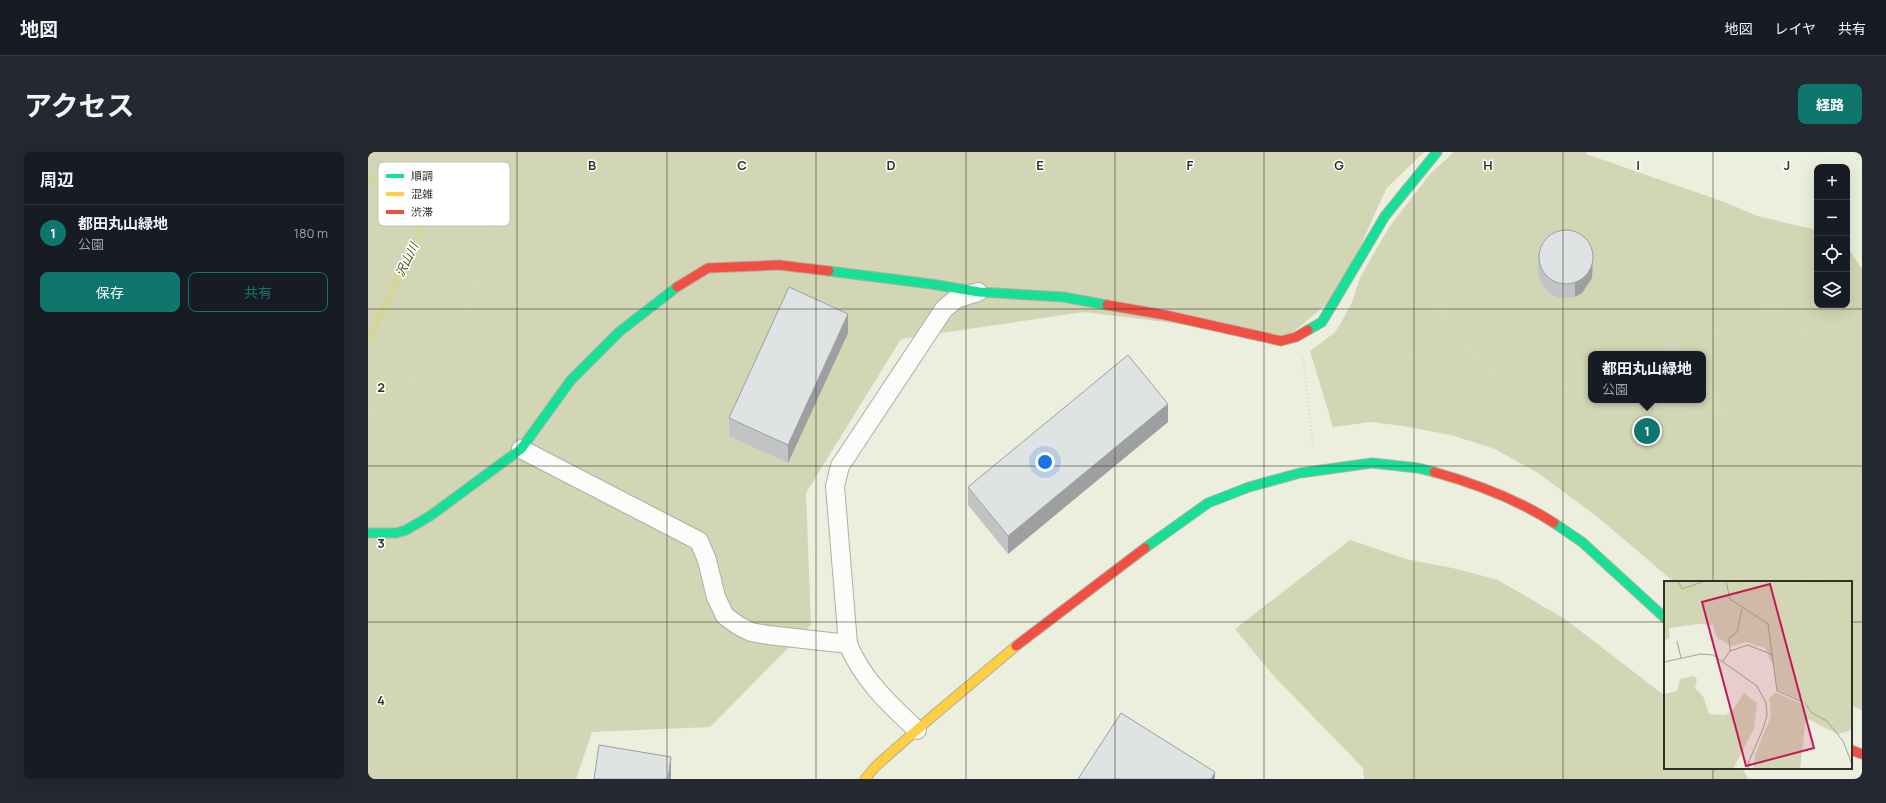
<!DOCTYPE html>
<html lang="ja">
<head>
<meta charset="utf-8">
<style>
	body { margin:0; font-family:Manrope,"Noto Sans JP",sans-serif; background:#242831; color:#f1f3f6 }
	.controls { position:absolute; right:12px; top:12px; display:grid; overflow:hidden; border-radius:8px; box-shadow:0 4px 16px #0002 }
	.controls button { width:36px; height:36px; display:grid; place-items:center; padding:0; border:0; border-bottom:1px solid #363941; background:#171b24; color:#f1f3f6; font:20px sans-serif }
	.you { position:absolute; left:677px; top:310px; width:14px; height:14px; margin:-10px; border:3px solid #fff; border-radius:50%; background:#1a73e8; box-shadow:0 0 0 6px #1a73e833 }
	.badge { display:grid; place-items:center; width:26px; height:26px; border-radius:50%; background:#0f766e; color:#fff; font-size:13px; font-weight:700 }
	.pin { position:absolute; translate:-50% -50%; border:2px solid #fff; box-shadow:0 1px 4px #0006 }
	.popup { position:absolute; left:1220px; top:199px; width:118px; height:52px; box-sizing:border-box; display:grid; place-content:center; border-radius:8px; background:#171b24; filter:drop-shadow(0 1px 3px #0005); font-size:13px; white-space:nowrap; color:#9ea1a6 }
	.popup b { font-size:15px; color:#f1f3f6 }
	.popup::after { content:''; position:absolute; left:50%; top:100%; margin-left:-8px; border:8px solid transparent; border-top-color:#171b24 }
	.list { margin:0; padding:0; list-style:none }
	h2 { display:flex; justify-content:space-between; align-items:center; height:52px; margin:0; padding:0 16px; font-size:17px }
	h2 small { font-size:13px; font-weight:400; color:#9ea1a6 }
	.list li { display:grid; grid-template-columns:26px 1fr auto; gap:12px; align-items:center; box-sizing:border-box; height:56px; padding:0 16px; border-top:1px solid #363941 }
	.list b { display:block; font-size:15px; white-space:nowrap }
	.list p { margin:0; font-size:13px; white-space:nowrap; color:#9ea1a6 }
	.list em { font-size:13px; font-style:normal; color:#9ea1a6 }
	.actions { display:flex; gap:8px; padding:12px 16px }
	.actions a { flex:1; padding:9px 0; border:1px solid #0f766e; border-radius:8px; text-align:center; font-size:14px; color:#0f766e }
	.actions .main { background:#0f766e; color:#fff }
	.icon { flex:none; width:22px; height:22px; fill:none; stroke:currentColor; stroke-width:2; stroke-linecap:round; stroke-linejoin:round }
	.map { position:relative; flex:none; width:1494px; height:627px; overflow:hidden; border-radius:8px }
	header { display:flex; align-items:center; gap:24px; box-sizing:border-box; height:56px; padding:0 20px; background:#171b24; border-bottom:1px solid #363941 }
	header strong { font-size:19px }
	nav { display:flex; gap:22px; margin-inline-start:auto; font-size:14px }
	.intro { display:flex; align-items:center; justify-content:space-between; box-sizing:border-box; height:96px; padding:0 24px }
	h1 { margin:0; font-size:28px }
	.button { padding:10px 18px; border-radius:8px; background:#0f766e; color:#fff; font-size:14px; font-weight:700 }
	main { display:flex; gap:24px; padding:0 24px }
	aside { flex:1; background:#171b24; border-radius:8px; box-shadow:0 4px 16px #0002 }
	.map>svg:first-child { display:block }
	.green { fill:#d3d6b4; fill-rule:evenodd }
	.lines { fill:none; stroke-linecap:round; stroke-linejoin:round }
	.stream { stroke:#d2d79b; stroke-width:7 }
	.street-casing { stroke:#aeafa4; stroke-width:20 }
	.fast-casing { stroke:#aeafa4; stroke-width:11 }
	.slow-casing { stroke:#aeafa4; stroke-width:11 }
	.jam-casing { stroke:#aeafa4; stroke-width:11 }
	.path { stroke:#d9dad6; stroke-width:2.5; stroke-dasharray:1 3; stroke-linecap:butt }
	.street { stroke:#fcfcfa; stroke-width:18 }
	.fast { stroke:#16e098; stroke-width:9 }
	.slow { stroke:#ffcf43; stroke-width:9 }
	.jam { stroke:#f24e42; stroke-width:9 }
	.wall { fill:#c1c3c4 }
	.shaded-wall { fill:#9d9fa0 }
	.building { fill:#e0e3e4; stroke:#9d9fa0 }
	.grid { fill:none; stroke:#313227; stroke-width:1; stroke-opacity:0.55 }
	.labels { text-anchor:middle; stroke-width:3; stroke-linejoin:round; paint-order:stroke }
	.water-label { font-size:12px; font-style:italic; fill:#4a4d11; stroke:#fff }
	.inset-river { fill:none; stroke:#d2d79b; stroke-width:2 }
	.inset-road { fill:none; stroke:#a1a395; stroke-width:1 }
	.view { fill:#c2185b; fill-opacity:0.15; stroke:#c2185b; stroke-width:2 }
	.inset-edge { fill:none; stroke:#313227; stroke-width:2 }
	.key { fill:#fff; stroke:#c1c2be; stroke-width:1 }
	.key-label { font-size:11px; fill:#313227 }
	.grid-label { font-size:13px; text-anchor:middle; font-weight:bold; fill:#313227; stroke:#fff; stroke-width:3; stroke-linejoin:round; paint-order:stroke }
</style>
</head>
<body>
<header>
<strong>地図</strong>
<nav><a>地図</a><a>レイヤ</a><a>共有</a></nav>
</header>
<div class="intro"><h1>アクセス</h1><a class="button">経路</a></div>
<main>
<aside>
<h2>周辺<small></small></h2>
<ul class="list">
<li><span class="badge">1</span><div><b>都田丸山緑地</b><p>公園</p></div><em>180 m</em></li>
</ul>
<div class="actions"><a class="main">保存</a><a>共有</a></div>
</aside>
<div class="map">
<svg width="1494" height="627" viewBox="0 0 1494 627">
	<rect width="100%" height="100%" fill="#eceede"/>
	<g class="green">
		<path d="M0,0H1056L1018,37L971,142L919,185L716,160L533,187L438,341L443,473L342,575L224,580L208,627H0Z"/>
		<path d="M1086,0H1219L1218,2L1359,51L1389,64L1449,78V153H1479V94L1494,117V558L1483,554V430H1306L1231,366L1170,321L1127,297L1083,283L1035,274L1003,270L965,275L942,199L966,181L972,173L984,150L992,126L1020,77L1062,22ZM1223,202H1335V248H1223Z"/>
		<path d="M982,388L1038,407L1089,417L1130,428L1197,467L1297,544V616H1374L1380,627H996L995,616L904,522L867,477Z"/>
	</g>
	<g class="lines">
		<path class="stream" d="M0,24L48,58L53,71L50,84L0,188"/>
		<defs>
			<g id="street">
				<path d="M153,297L331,389L339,408L348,445L357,464L371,474L383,480L400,483L480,492"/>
				<path d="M549,578C522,553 494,527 480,492L467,334L472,314L576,157L588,147L610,140"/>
			</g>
			<g id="fast">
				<path d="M461,119L563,132L611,140L695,145L739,153"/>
				<path d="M940,178L954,170L1017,64L1069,0"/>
				<path d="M1186,371L1214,390L1297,466"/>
				<path d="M0,381H28L38,378L62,364L153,297L203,228L251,180L309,135"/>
				<path d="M777,396L840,351L881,335L932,321L1004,311L1050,316L1066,320"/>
			</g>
			<path id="slow" d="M497,627L508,614L566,563L648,494"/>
			<g id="jam">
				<path d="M309,135L340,116L411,113L461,119"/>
				<path d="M739,153L797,163L913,189L928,185L940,178"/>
				<path d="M1066,320C1109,332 1149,347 1186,371"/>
				<path d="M648,494L777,396"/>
				<path d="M1483,598L1494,602"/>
			</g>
		</defs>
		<use href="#street" class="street-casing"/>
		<use href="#fast" class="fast-casing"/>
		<use href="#slow" class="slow-casing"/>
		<use href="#jam" class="jam-casing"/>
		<g class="path">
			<path d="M1053,54L1067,144C1080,180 1100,196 1128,221"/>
			<path d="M1357,130C1387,143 1413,161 1439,180"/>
			<path d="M971,184L997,200L1071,210L1223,241"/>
			<path d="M1307,202L1298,190L1294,179L1297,175L1494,184"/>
			<path d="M935,206L945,294"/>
			<path d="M1335,231L1345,243L1359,265"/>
			<path d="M1262,248L1431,279L1464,284H1494"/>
			<path d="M0,262L56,219L90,175L109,129L133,30L134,0"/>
		</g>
		<use href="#street" class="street"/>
		<use href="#fast" class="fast"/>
		<use href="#slow" class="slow"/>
		<use href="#jam" class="jam"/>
	</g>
	<g class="wall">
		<path d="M1170,102L1225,116L1224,126L1214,141L1207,145L1198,146L1189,145L1181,141L1175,134L1171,126L1170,117Z"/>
		<path d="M480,181L420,311L361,284V266Z"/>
		<path d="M800,270L640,402L600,353V335Z"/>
	</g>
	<g class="shaded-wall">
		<path d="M1225,102L1224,126L1214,141L1207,145V130Z"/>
		<path d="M480,162V181L420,311V293Z"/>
		<path d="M800,252V270L640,402V384Z"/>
		<path d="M303,605V627H300Z"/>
		<path d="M847,620V627H843Z"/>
	</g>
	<g class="building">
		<circle cx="1198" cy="105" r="27"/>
		<path d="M421,135L480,162L420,293L361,266Z"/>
		<path d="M760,203L800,252L640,384L600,335Z"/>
		<path d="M753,561L847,620L843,627H710Z"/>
		<path d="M231,593L303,605L300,627H226Z"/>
	</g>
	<path class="grid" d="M149,0V627M299,0V627M448,0V627M598,0V627M747,0V627M896,0V627M1046,0V627M1195,0V627M1345,0V430M0,157H1494M0,314H1494M0,470H1297M1483,470H1494M1345,616V627"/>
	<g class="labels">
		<g class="water-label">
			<text transform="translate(39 108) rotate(-64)" y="4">沢山川</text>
		</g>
	</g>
	<g transform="translate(1296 429)">
		<rect width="188" height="188" fill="#eceede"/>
		<path d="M0,0H188V149L174,153L142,137L136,188H89L91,174L107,135L105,117L112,112L141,124V121L113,109L110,86L101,67L82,61L68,65L53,57L49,44L34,43L5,47L6,57L0,60ZM30,95L33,98L31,107L39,115L45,133L61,134L68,130L80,112L93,122L90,148L69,188H0V113L13,110L16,98Z" fill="#d3d6b4"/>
		<path class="inset-river" d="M12,0L16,9L26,10L32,4M72,0L78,6L99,11L105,0M142,0L188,5"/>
		<path class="inset-road" d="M14,0L18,8L41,0M62,0L66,18L104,43L113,110L141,122L148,132L163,140L179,160L188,183M13,60L17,77M66,70L65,57L73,51L78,28M59,80L66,70L84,64L109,74M0,81L37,73L49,74L93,105L102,122L103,134L99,148L85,180L84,188"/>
		<path class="view" d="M106,3L150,167L82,185L38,21Z"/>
		<rect width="188" height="188" class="inset-edge"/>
	</g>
	<rect x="10" y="10" width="132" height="64" rx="6" class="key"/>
	<rect x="18" y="22" width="18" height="4" fill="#16e098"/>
	<rect x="18" y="40" width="18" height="4" fill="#ffcf43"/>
	<rect x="18" y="58" width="18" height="4" fill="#f24e42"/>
	<g class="key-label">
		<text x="43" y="28">順調</text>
		<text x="43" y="46">混雑</text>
		<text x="43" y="64">渋滞</text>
	</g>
	<g class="grid-label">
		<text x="224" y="18">B</text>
		<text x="374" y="18">C</text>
		<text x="523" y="18">D</text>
		<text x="672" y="18">E</text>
		<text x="822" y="18">F</text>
		<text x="971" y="18">G</text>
		<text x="1120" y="18">H</text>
		<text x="1270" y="18">I</text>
		<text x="1419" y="18">J</text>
		<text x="13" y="240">2</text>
		<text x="13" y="396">3</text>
		<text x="13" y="553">4</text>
	</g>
</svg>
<div class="controls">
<button>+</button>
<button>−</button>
<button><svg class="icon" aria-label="locate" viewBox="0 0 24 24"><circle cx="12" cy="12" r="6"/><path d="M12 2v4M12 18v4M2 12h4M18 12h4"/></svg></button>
<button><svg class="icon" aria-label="layers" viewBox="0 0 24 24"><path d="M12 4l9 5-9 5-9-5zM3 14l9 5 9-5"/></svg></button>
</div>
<div class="you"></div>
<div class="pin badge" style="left:1279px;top:279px">1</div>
<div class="popup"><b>都田丸山緑地</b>公園</div>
</div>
</main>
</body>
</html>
